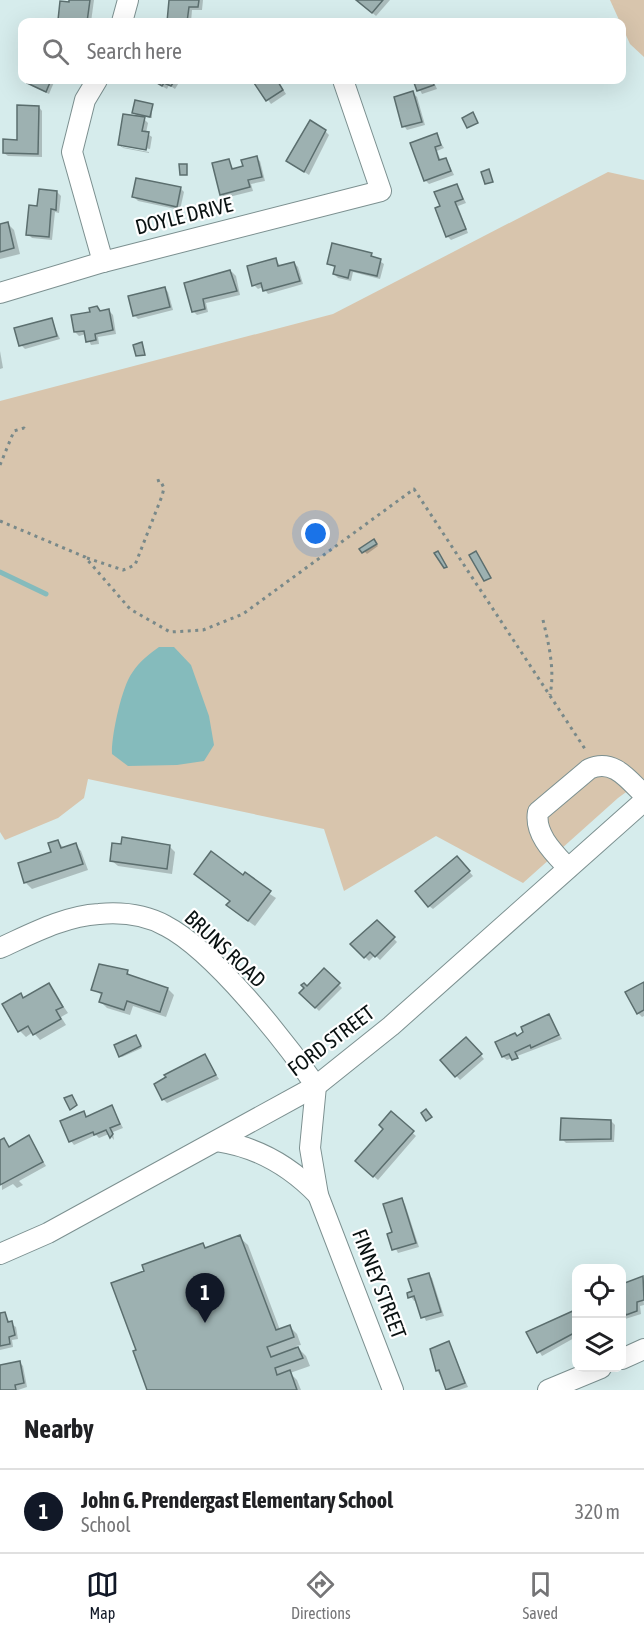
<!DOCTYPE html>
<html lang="en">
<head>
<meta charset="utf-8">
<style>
	body { margin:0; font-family:"Asap Condensed",sans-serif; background:#f6f6f6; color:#202124 }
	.controls { position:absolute; right:18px; bottom:18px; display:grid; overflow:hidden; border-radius:12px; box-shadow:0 6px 24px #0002 }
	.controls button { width:54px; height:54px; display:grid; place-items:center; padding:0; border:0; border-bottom:2px solid #e0e0e0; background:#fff; color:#202124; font:30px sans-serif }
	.you { position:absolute; left:316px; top:534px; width:21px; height:21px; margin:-15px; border:4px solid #fff; border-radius:50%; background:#1a73e8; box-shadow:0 0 0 9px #1a73e833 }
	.badge { display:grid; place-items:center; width:39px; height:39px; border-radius:50%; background:#111827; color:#fff; font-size:20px; font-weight:700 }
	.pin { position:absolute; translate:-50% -50px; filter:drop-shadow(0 2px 3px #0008) }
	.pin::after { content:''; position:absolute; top:32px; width:21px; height:18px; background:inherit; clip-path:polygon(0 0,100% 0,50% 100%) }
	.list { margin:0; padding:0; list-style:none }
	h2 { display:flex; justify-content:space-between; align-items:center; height:78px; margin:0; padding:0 24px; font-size:26px }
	h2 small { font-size:20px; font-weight:400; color:#757577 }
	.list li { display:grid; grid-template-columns:39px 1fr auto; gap:18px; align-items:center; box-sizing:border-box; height:84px; padding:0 24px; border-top:2px solid #e0e0e0 }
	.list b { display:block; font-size:22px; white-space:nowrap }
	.list p { margin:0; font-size:20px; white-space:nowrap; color:#757577 }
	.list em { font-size:20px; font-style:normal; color:#757577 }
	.icon { flex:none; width:33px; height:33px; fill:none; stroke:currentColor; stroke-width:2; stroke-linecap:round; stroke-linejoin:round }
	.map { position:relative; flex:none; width:644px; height:1390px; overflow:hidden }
	.search { position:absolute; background:#fff; box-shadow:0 6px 24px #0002; left:18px; right:18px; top:18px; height:66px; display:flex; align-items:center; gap:15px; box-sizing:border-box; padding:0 21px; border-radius:12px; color:#757577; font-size:22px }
	.sheet { height:162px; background:#fff }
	nav { display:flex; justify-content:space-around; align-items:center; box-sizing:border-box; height:84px; border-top:2px solid #e0e0e0; background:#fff; font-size:16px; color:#757577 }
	nav a { display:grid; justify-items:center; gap:3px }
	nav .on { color:#111827 }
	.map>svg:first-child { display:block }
	.green { fill:#d8c5ad }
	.water { fill:#85bbbc }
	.shadow { fill:#0003 }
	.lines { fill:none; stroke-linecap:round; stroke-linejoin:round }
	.stream { stroke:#85bbbc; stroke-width:5 }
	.building { fill:#9db1b1; stroke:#5b6e6e; stroke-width:1.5 }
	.minor-casing { stroke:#7c9090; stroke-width:22 }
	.path { stroke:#798989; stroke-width:3; stroke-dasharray:3 4.5; stroke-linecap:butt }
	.minor { stroke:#fff; stroke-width:20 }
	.labels { text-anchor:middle; stroke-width:4.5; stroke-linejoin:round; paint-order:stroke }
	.street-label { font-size:21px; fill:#0a1212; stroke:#fff }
</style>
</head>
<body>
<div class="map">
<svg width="644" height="1390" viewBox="0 0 644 1390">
	<rect width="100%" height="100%" fill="#d6ecec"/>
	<g class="green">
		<path d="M610,0H644V57L630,44Z"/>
		<path d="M608,172L644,180V779L618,798L523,883L436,836L344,891L324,829L88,779L84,798L58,818L5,840L0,832V401L333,314Z"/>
	</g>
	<path class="water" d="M159,647H174L191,665L209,716L214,745L204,761L177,765L128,766L112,754C111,737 122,686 132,673C139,662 149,654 159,647Z"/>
	<g class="shadow">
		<path d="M70,0H94L91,22H63L60,19Z"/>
		<path d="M171,0H203L202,10H192L191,22H169Z"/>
		<path d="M358,0H390L376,16Z"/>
		<path d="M30,80H55L49,94L32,86L28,82Z"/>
		<path d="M151,80H178L180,81L175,89L169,85L167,89Z"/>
		<path d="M254,80H277L286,94L271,104Z"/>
		<path d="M415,80H433L437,89L422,94Z"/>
		<path d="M413,93L417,97L425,125L407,130L404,126Z"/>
		<path d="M152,105V118L141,116L148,123L146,133L152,137L150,149L122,144V147L119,145L139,118L134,113Z"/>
		<path d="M39,107L42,111V157L8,156L4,153L18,141Z"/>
		<path d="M325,131L329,135L309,175L288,161Z"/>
		<path d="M436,135L444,148L437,151L441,161L445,160L449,164L454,175L429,184L425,180Z"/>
		<path d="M122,147L149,152V153L123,148Z"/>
		<path d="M256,158L260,161L265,181L251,184L253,191L225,198L221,194L229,161L234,170L245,168Z"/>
		<path d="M457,185L466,203L458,206L468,233L451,240L447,236L442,207Z"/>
		<path d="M180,188L184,192L180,210L138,201L134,197Z"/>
		<path d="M57,192L61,196L59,213L55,212L52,240L32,238L28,234L39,207Z"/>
		<path d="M8,224L14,230L20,254L0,259V226Z"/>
		<path d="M371,255L384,264L380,279L353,272L351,281L338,278L334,274L336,268L328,264Z"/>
		<path d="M276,260L281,267L294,263L298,267L303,284L268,294L263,287L258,289L254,285Z"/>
		<path d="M232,272L236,276L240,295L206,303L208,312L197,315L193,311L186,284Z"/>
		<path d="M164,288L168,292L173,310L138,319L134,315Z"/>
		<path d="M109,311L113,315L116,334L98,337L99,344L91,345L86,334L79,336L75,332L101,312Z"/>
		<path d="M51,319L60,339L25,349L21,345Z"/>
		<path d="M0,351L3,368L0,369Z"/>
		<path d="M373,541L378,546L367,554L362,549Z"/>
		<path d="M58,842L65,849L75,845L81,851L88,870L32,889L26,883L19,864L52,853Z"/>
		<path d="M122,846H169L175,852L172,874L118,866L111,860Z"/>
		<path d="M460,861L473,876L433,909L429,906Z"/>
		<path d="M243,877L276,898L255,926L234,911Z"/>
		<path d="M377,922L397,942L380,960L375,955L369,961L352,944Z"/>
		<path d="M324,970L342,988L319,1011L301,993Z"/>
		<path d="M127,972L133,978L168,989L174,995L166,1017L133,1006L130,1015L107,1008L101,1002L103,996L93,989Z"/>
		<path d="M644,984V1016L642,1017L638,1013Z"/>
		<path d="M49,985L68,1013L61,1017L66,1025L40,1040L33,1032L26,1037L20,1031L21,995L24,999Z"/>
		<path d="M549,1016L562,1039L507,1060L503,1057L497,1043L517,1037Z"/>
		<path d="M137,1039L142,1048L122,1057L120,1056Z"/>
		<path d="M466,1039L484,1059L460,1080L442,1060Z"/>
		<path d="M204,1056L219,1079L167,1103L163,1099Z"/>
		<path d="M112,1107L123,1128L113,1132L114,1140L109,1134L99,1138L96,1135L74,1145L71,1141L83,1113L87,1117Z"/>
		<path d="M391,1114L416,1136L378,1180L361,1165L385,1129Z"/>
		<path d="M611,1121L615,1125L614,1142L566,1143L562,1139Z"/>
		<path d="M29,1137L46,1166L19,1181L23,1185L17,1188L13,1184L2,1190L0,1141L3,1139L10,1148Z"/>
		<path d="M401,1200L405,1204L419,1247L398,1253L389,1235L394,1233Z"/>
		<path d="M239,1237L248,1245L280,1330L289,1326L297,1334L301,1345L296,1346L306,1356L310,1366L290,1373L297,1380L301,1390H150L113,1284L146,1272L203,1244L207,1249Z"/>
		<path d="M428,1274L432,1278L444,1316L426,1321L417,1300L414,1301L409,1294L414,1292Z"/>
		<path d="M642,1277L644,1305L640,1306L641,1314L622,1320V1289Z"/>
		<path d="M0,1312L5,1314L10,1323L16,1327L18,1339L12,1340L13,1347L0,1350Z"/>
		<path d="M575,1312L576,1337L542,1356L528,1333Z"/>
		<path d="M449,1343L468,1387L459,1390H448L437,1370Z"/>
		<path d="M20,1363L23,1366L27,1387L18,1390H0V1366Z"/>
	</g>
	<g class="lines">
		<path class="stream" d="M0,572L46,594"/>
	</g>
	<g class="building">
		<path d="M69,0H90L87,22L58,20L60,1L69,2Z"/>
		<path d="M169,0H199L198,7H189L187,22H167Z"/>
		<path d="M356,0H383L372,13Z"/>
		<path d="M28,80H51L46,92L27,83Z"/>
		<path d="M152,80H175L171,86L164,83L162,86Z"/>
		<path d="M252,80H277L283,90L266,101Z"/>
		<path d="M413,80H432L434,85L417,91Z"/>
		<path d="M413,91L422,122L402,127L394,97Z"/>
		<path d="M135,100L153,104L150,117L132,113Z"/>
		<path d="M17,105L39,106L38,154L3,153V139L17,140Z"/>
		<path d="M473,112L478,123L467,128L462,118Z"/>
		<path d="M123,114L145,117L142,131L149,132L146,150L118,145Z"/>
		<path d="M310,120L326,130L304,172L286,161Z"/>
		<path d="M437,133L441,145L435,147L439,160L446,158L451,171L424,181L410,143Z"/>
		<path d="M257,156L262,177L248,180L250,187L220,195L212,163L229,159L232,169L243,166L241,160Z"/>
		<path d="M179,164H187V175H180Z"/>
		<path d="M489,169L493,182L485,184L481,172Z"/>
		<path d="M136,178L181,187L177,207L132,197Z"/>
		<path d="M457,184L463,199L455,202L466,229L446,237L435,208L440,206L434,192Z"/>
		<path d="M39,189L57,191L56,210L51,209L49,237L26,235L29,205L37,206Z"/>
		<path d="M8,222L14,248L0,252V224Z"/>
		<path d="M332,243L372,253L371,256L381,259L377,276L350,270L348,278L333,274L335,266L327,264Z"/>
		<path d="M276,258L278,266L294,262L300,281L263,291L261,283L252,286L247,266Z"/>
		<path d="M230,270L237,291L203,299L205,309L192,312L184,283Z"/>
		<path d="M165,287L170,307L133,316L128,296Z"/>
		<path d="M97,306L100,311L109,309L113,330L95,334L96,340L86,342L84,331L74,332L71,315L90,312L89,308Z"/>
		<path d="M52,318L57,336L19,346L14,328Z"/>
		<path d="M142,342L145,355L136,356L133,345Z"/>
		<path d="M374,539L377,544L362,553L359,549Z"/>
		<path d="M438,551L447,567L444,568L434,553Z"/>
		<path d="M476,551L491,578L484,581L469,555Z"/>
		<path d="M122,837L170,845L167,869L110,861L112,843L121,844Z"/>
		<path d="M58,840L61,848L76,843L83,864L24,883L18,863L51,852L48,843Z"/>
		<path d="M211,851L243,875L245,872L271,891L248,921L226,905L230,901L194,874Z"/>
		<path d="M457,856L470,871L428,907L415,891Z"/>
		<path d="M377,920L395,937L375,957L370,952L364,958L350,944Z"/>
		<path d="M99,964L128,970L127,974L168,988L160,1012L127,1001L124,1010L99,1002L102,993L91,990Z"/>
		<path d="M324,968L340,983L315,1008L299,993L304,988L301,985L304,983L307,986Z"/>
		<path d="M644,982V1010L637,1014L625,992Z"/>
		<path d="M49,983L63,1007L56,1010L61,1019L33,1035L28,1026L18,1032L2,1004L21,993L23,998Z"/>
		<path d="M549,1014L559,1035L531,1048L530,1045L515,1052L518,1058L512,1060L509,1054L502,1057L495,1042L515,1033L517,1036L523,1032L521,1027Z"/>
		<path d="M136,1035L141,1046L119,1057L114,1045Z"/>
		<path d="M466,1037L482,1054L455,1077L440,1060Z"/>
		<path d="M205,1054L216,1075L162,1100L154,1084L166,1077L164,1075Z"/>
		<path d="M72,1095L77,1105L70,1110L64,1098Z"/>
		<path d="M112,1105L120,1124L110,1128L113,1134L110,1138L106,1130L94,1135L93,1132L69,1142L60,1121L84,1111L86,1117Z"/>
		<path d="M426,1109L432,1117L426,1121L421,1113Z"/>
		<path d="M391,1111L414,1131L373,1177L355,1161L383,1129L379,1125Z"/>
		<path d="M561,1118L611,1120V1139L560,1140Z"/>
		<path d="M29,1135L43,1162L0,1185V1140L4,1138L9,1147Z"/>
		<path d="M402,1198L416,1243L392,1250L387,1234L392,1232L383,1204Z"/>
		<path d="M240,1235L276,1330L290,1325L294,1337L267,1347L271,1357L298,1347L303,1358L275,1368L277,1375L290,1370L297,1390H147L133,1351L136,1350L111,1283L144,1271L142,1265L203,1243L205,1248Z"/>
		<path d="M429,1273L441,1312L421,1318L414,1296L408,1298L407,1293L412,1291L408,1279Z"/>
		<path d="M643,1276L644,1300L637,1302V1311L626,1315L625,1312L622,1314V1284Z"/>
		<path d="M575,1310L576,1332L537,1353L526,1332Z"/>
		<path d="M5,1312L8,1322L12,1321L15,1335L9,1337L10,1344L0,1346V1313Z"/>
		<path d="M449,1341L465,1383L446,1390L439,1370L436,1371L430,1349Z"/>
		<path d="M20,1361L24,1383L15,1385L16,1390H0V1365Z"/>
	</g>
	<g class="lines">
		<defs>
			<g id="minor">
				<path d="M122,22L128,0"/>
				<path d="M97,80L85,100L72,152L103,262"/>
				<path d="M0,293L103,262L381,191L343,80"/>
				<path d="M568,868C554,853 534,834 538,812L589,769C613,758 628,779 644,795"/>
				<path d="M0,948C31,934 64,916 99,914C121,912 146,915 166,926C214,951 284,1040 316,1086L310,1148L318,1195L393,1390"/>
				<path d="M217,1141C258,1147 290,1166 318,1195"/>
				<path d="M0,1254L48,1233L316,1086L391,1026L644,801"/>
				<path d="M622,1359L644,1349"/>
				<path d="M548,1390L601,1368"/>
			</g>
		</defs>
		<use href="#minor" class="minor-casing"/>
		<g class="path">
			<path d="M0,465L14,431L24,428L26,431"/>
			<path d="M0,521L85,557L130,609L170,632L203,630L243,614L414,489L587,752"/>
			<path d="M87,558L123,570L135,565L162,496L164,488L160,480L157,481"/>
			<path d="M543,620C549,645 555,670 550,695"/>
		</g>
		<use href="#minor" class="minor"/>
	</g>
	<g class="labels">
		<g class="street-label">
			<text transform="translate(184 216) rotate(-14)" y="7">DOYLE DRIVE</text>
			<text transform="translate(225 949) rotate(43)" y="7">BRUNS ROAD</text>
			<text transform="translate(331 1041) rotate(-37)" y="7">FORD STREET</text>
			<text transform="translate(379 1284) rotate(69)" y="7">FINNEY STREET</text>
		</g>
	</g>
</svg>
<div class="controls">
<button><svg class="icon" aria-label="locate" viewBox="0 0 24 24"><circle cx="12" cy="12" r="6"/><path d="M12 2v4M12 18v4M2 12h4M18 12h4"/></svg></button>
<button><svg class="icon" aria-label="layers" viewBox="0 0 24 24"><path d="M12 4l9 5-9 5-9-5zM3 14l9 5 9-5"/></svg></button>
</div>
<div class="you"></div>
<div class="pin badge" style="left:205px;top:1323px">1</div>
<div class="search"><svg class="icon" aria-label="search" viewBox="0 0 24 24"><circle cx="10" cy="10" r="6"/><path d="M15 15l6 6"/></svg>Search here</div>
</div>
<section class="sheet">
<h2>Nearby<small></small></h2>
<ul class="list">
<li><span class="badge">1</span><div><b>John G. Prendergast Elementary School</b><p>School</p></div><em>320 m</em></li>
</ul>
</section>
<nav>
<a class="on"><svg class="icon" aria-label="map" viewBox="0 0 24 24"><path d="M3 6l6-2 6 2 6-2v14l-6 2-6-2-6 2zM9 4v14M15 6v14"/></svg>Map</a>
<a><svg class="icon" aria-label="directions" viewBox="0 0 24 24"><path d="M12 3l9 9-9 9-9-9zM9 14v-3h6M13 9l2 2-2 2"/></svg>Directions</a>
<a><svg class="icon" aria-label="saved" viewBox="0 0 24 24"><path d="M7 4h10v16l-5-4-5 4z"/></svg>Saved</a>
</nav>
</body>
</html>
